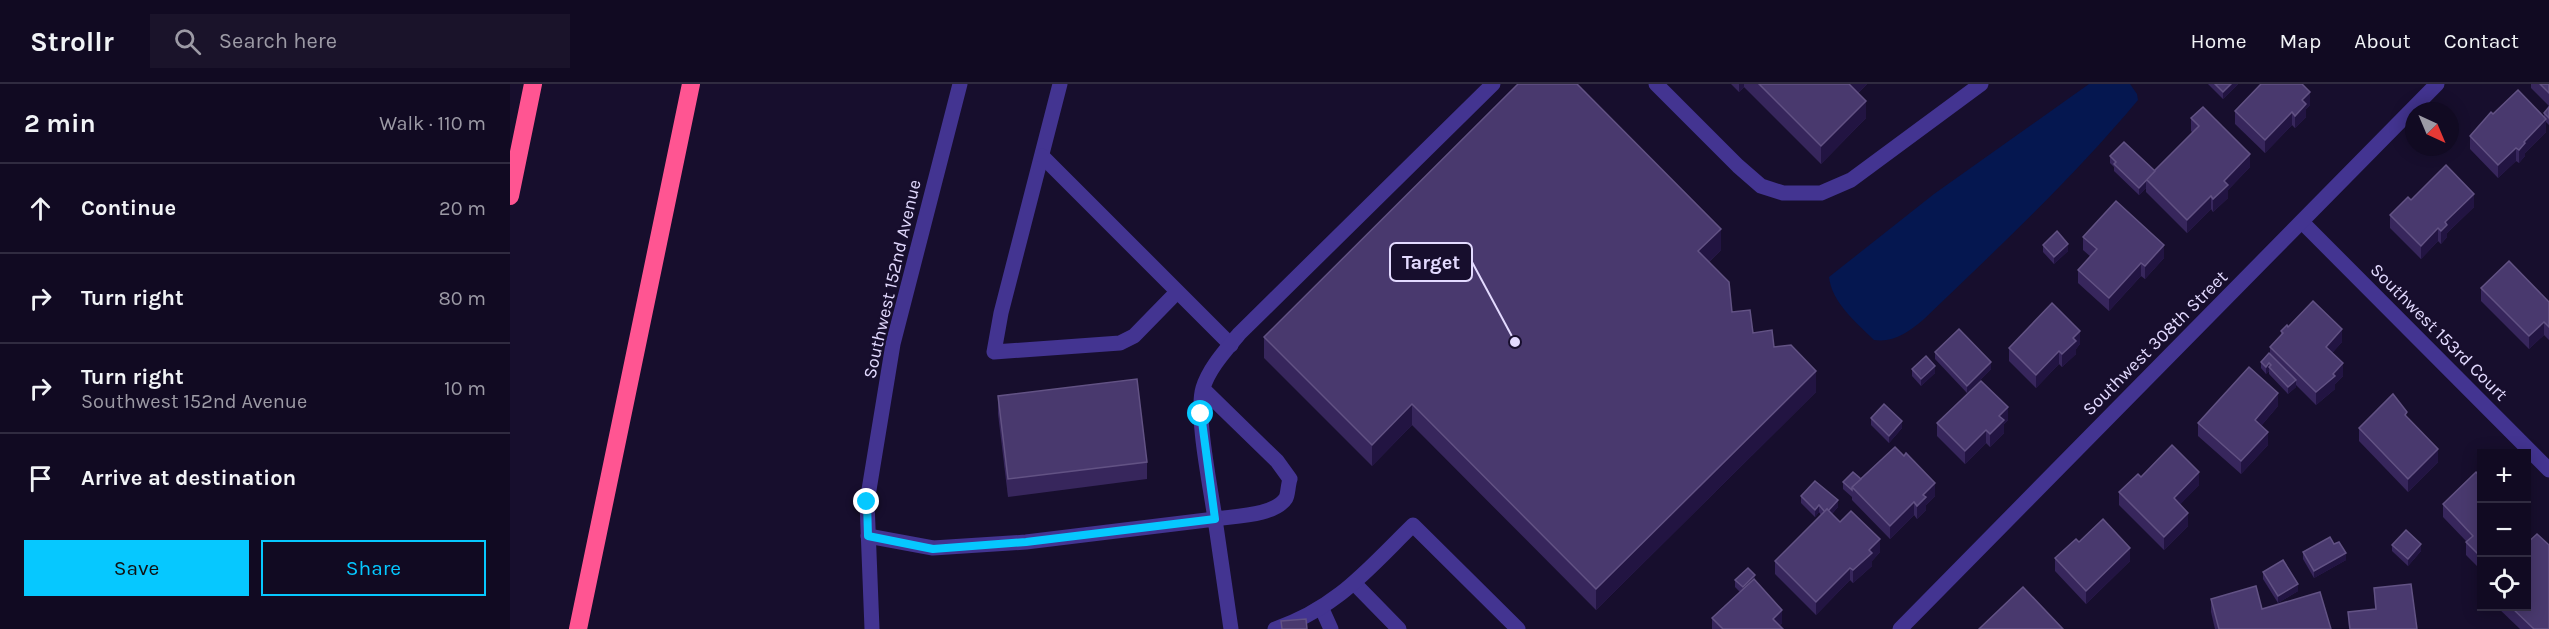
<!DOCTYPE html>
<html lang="en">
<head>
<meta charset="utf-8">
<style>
	body { margin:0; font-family:Karla,sans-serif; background:#1a132a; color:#f1f3f6 }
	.controls { position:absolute; right:18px; bottom:18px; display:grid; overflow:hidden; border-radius:0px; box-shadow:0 3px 15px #0003 }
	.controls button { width:54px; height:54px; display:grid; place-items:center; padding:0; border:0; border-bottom:2px solid #302b40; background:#110a22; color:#f1f3f6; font:30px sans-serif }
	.compass { position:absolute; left:1895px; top:18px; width:54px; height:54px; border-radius:50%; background:#110a22; box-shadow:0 3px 15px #0003; rotate:136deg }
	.stop { position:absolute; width:18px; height:18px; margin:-14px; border:4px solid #06c8ff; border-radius:50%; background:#fff }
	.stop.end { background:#06c8ff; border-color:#fff; box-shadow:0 2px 6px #0008 }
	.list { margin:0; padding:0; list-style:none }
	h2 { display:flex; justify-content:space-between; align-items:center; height:78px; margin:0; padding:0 24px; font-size:26px }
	h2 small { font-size:20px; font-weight:400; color:#9c9aa5 }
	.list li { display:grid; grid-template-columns:39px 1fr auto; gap:18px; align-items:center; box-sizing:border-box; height:90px; padding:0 24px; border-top:2px solid #302b40 }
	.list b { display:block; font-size:22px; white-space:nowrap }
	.list p { margin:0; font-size:20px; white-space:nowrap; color:#9c9aa5 }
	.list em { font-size:20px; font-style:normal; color:#9c9aa5 }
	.actions { display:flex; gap:12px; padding:18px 24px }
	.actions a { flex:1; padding:14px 0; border:2px solid #06c8ff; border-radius:0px; text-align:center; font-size:21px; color:#06c8ff }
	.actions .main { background:#06c8ff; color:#111 }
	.icon { flex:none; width:33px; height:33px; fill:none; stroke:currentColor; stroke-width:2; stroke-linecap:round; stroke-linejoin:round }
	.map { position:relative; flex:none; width:2039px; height:545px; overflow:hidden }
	header { display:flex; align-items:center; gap:36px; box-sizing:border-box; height:84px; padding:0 30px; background:#110a22; border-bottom:2px solid #302b40 }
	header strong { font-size:28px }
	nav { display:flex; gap:33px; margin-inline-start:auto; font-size:21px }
	.search { width:420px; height:54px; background:#1a132a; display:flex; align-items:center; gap:15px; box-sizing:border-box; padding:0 21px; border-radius:0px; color:#9c9aa5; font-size:22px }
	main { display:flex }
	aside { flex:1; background:#110a22 }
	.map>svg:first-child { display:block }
	.water { fill:#051750 }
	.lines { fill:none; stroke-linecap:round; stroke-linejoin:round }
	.service { stroke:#433491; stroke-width:15 }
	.minor { stroke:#433491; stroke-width:15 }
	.tertiary { stroke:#433491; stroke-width:15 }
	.motorway { stroke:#ff5592; stroke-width:18 }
	.wall { fill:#37265c }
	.shaded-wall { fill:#221442 }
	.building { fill:#49396e; stroke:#625284; stroke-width:1.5 }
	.route { stroke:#06c8ff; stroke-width:8 }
	.labels { text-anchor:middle; stroke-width:4.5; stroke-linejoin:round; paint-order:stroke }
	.street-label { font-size:18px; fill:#e3daff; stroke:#170e2d }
	.leader { fill:none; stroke:#e3daff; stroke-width:2 }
	.callout-dot { fill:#e3daff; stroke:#170e2d; stroke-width:2 }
	.callout { fill:#170e2d; stroke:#e3daff; stroke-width:2 }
	.callout-label { font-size:20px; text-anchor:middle; font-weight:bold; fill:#e3daff }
</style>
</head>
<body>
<header>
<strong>Strollr</strong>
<div class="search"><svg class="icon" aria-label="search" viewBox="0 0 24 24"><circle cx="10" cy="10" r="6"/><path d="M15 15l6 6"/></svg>Search here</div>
<nav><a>Home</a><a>Map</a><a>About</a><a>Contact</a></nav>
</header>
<main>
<aside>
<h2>2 min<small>Walk · 110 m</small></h2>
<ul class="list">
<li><svg class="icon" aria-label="ahead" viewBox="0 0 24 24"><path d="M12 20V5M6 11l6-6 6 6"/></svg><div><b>Continue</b></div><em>20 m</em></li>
<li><svg class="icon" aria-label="right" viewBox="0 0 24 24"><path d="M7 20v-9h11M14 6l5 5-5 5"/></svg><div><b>Turn right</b></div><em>80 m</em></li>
<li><svg class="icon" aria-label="right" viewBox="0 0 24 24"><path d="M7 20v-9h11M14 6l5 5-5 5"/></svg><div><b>Turn right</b><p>Southwest 152nd Avenue</p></div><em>10 m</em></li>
<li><svg class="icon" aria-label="arrive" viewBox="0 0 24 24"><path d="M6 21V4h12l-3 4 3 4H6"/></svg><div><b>Arrive at destination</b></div></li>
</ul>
<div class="actions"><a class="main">Save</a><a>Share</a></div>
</aside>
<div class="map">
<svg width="2039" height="545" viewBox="0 0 2039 545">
	<rect width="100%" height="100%" fill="#170e2d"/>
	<path class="water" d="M1579,0H1620L1627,10L1628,16C1562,95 1487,165 1413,236C1398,248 1384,259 1364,256C1346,238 1322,219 1319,193L1424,110Z"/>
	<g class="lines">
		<g class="service">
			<path d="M550,0L491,229L484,268L610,259L624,252L667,208"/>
			<path d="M1146,0L1228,82L1251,102L1273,109H1311L1341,96L1471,0"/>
			<path d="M532,72L721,261"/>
			<path d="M693,305L767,377L780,395C778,401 778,410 776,414C765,432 723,432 705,435C701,405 685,330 693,304C699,284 716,266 729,250L983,0"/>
			<path d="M358,452L423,464L516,458L705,435L721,545"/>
			<path d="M844,499L889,545"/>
			<path d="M812,525L821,545"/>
			<path d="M765,545C827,524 858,485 903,441L1008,545"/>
		</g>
		<g class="minor">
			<path d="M1792,138L2039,386"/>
			<path d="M1390,545L1927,0"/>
		</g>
		<path class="tertiary" d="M362,545L357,418L383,260L450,0"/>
		<g class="motorway">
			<path d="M0,112L23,0"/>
			<path d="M68,545L181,0"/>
		</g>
	</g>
	<g class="wall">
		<path d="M1221,0H1357L1348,9L1356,34L1311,80L1234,3L1229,8Z"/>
		<path d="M1698,0H1728L1713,15Z"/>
		<path d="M2021,0H2039V22L2021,4Z"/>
		<path d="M1800,21L1796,25V33L1785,44L1782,41L1755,69L1725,40V27Z"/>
		<path d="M2039,23V41L2036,38V48L2015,69V72L2009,79L2006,77L1988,94L1960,65V52L1983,30L2034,32V29Z"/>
		<path d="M1681,34L1740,83L1718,106V114L1703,128L1701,125L1677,149L1636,108V104L1629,111L1604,87V83L1600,79V72L1645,87L1683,49L1681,47Z"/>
		<path d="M1901,116L1964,123L1937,149V153L1931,160L1928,157L1911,175L1880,144V131Z"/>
		<path d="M1573,153L1654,174L1635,195L1631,192L1599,227L1568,199V186L1581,173L1573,166Z"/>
		<path d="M1533,161L1558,167L1544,180L1533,168Z"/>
		<path d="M1211,166L1199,178L1222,228L1243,249L1264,263L1306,308L1086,526L902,341L862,382L754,274V253Z"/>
		<path d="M1971,204L2039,218V256L2034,251L2019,265L1971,217Z"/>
		<path d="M1778,243L1832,258L1822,269L1833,292L1825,300V305L1806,321L1786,301V303L1778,310L1759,290V287L1756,290L1751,284V278L1760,270V263L1771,251V247Z"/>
		<path d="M1570,260L1566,265V270L1552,283L1549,280L1526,304L1499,277V264Z"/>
		<path d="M1425,268L1481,285L1457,309L1425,275Z"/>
		<path d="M1402,285L1425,289L1411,302L1402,292Z"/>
		<path d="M488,312L637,378V395L498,413L488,330Z"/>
		<path d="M1768,322L1751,342L1758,361L1731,390L1688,352V339Z"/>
		<path d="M1361,334L1392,344L1379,359L1361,341Z"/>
		<path d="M1498,336L1494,340V349L1480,363L1476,359L1455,380L1427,352V339Z"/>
		<path d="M1849,344L1928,378L1898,408L1849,357Z"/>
		<path d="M1631,393L1689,401L1670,420L1678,442L1654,466L1609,421V408Z"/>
		<path d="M1971,394V484L1970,485L1956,471V457L1933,433V420Z"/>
		<path d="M1351,395L1425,412L1416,421V426L1407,435L1404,431L1380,455L1342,416V413L1333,405V398Z"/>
		<path d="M1291,412L1328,423L1322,430L1330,438L1370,468L1362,477V482L1343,499L1340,496L1306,531L1265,490V477L1311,431L1309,428L1305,433L1291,419Z"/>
		<path d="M1569,458L1620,477L1576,520L1545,487V474Z"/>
		<path d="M1824,460L1836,476L1804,494L1793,475V468Z"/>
		<path d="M1882,461L1911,467L1898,482L1882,467Z"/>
		<path d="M1753,488L1788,507L1768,519L1753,495Z"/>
		<path d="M1225,496H1245L1272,539L1269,542L1273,545H1202V534L1230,508L1225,503Z"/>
		<path d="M1864,504L1907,545H1839L1838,528L1865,525Z"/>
		<path d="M1701,515L1752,525L1821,545H1705L1701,528Z"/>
		<path d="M1986,522H2016L2039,545H2010Z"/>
	</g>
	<g class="shaded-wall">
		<path d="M1229,0H1234V3L1229,8Z"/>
		<path d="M1339,0H1357L1339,17Z"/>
		<path d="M1721,0H1728L1713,15V8Z"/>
		<path d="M1800,8V21L1796,25V33L1785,44V32L1792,16Z"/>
		<path d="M1356,17V34L1311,80V62Z"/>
		<path d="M1782,28V41L1755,69V56Z"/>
		<path d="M2036,35V48L2015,69V72L2009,79V66L2014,58Z"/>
		<path d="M2006,64V77L1988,94V81Z"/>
		<path d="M1740,70V83L1718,106V114L1703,128V115L1714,97Z"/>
		<path d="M1636,97V104L1629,111V104Z"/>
		<path d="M1964,110V123L1937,149V153L1931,160V147L1935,138Z"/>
		<path d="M1701,112V125L1677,149V136Z"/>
		<path d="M1928,144V157L1911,175V162Z"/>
		<path d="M1211,145V166L1188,188V167Z"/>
		<path d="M1558,160V167L1544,180V173Z"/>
		<path d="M1654,161V174L1635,195V182Z"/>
		<path d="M1631,179V192L1599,227V214Z"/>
		<path d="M2034,238V251L2019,265V252Z"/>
		<path d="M1832,245V258L1816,276V263Z"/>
		<path d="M1570,247V260L1566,265V270L1552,283V270L1563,254Z"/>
		<path d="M1549,267V280L1526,304V291Z"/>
		<path d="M1481,278V285L1457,309V302Z"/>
		<path d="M1759,279V284V283V287L1756,290V283Z"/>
		<path d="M1833,279V292L1825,300V305L1806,321V308Z"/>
		<path d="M1425,282V289L1411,302V295Z"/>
		<path d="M1306,287V308L1086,526V505Z"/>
		<path d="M1786,296V303L1778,310V303Z"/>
		<path d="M1768,309V322L1745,349V336Z"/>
		<path d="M902,320V341L862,382V361Z"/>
		<path d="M1498,323V336L1494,340V349L1480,363V350L1489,332Z"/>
		<path d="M1392,337V344L1379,359V352Z"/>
		<path d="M1476,346V359L1455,380V367Z"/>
		<path d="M1758,348V361L1731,390V377Z"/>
		<path d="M1928,365V378L1898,408V395Z"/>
		<path d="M1689,388V401L1664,427V414Z"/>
		<path d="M1425,399V412L1416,421V426L1407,435V422L1413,411Z"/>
		<path d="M1328,416V423L1316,436V429Z"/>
		<path d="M1404,418V431L1380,455V442Z"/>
		<path d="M1309,421V428L1305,433V426Z"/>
		<path d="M1678,429V442L1654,466V453Z"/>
		<path d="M1370,455V468L1362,477V482L1343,499V486L1359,466Z"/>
		<path d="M1911,460V467L1898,482V475Z"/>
		<path d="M1620,464V477L1576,520V507Z"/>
		<path d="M1836,469V476L1804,494V487Z"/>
		<path d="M1971,471V484L1970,485V472Z"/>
		<path d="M1340,484V496L1306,531V518Z"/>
		<path d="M1245,491V498L1233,510V503Z"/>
		<path d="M1788,500V507L1768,519V512Z"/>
		<path d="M1272,526V539L1266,545L1263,535Z"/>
	</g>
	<g class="building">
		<path d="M1008,0H1067L1211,145L1188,167L1219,198L1222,228L1240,226L1243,249L1262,246L1264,263L1281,261L1306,287L1086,505L902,320L862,361L754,253Z"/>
		<path d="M1249,0H1339L1356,17L1311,62Z"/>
		<path d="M1705,0H1721L1713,8Z"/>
		<path d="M1751,0H1792L1800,8L1792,16L1796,20L1785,32L1782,28L1755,56L1725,27Z"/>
		<path d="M2030,0H2039V9Z"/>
		<path d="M2008,6L2036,35L2014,58L2015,59L2009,66L2006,64L1988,81L1960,52L1981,28L1983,30Z"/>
		<path d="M1693,23L1740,70L1714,97L1718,101L1703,115L1701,112L1677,136L1636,95L1689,42L1681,34Z"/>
		<path d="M2039,23V34L2034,29Z"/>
		<path d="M1614,58L1645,87L1629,104L1604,80L1606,78L1600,72Z"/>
		<path d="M1936,81L1964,110L1935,138L1937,141L1931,147L1928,144L1911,162L1880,131L1898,113L1901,116Z"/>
		<path d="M1606,117L1654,161L1635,182L1631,179L1599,214L1568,186L1587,165L1573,153Z"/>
		<path d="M1547,147L1558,160L1544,173L1533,161Z"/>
		<path d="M1999,177L2039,218V243L2034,238L2019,252L1971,204Z"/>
		<path d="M1803,217L1832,245L1816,263L1833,279L1823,290L1825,292L1806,308L1760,263L1773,249L1771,247L1777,241L1778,243Z"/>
		<path d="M1542,219L1570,247L1563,254L1566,257L1552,270L1549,267L1526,291L1499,264Z"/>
		<path d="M1449,245L1481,278L1457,302L1425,268Z"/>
		<path d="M1759,269L1786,296L1778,303L1759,283L1761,281L1759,279L1756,283L1751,278Z"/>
		<path d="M1416,272L1425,282L1411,295L1402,285Z"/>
		<path d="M1739,283L1768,309L1745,336L1758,348L1731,377L1688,339Z"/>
		<path d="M627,295L637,378L498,395L488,312Z"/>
		<path d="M1471,297L1498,323L1489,332L1494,336L1480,350L1476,346L1455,367L1427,339Z"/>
		<path d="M1883,310L1897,328L1895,331L1928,365L1898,395L1849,344Z"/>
		<path d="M1374,320L1392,337L1379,352L1361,334Z"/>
		<path d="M1662,361L1689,388L1664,414L1678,429L1654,453L1609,408L1628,390L1631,393Z"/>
		<path d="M1385,363L1394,372L1396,369L1425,399L1413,411L1416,413L1407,422L1404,418L1380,442L1342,403Z"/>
		<path d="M1343,388L1351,395L1342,403V406L1333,398Z"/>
		<path d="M1966,388L1971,394V471L1970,472L1956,458L1963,452L1933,420Z"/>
		<path d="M1305,397L1328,416L1318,427L1317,425L1315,428L1309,421L1305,426L1291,412Z"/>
		<path d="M1317,425L1330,438L1341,427L1370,455L1359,466L1362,469L1343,486L1340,484L1306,518L1265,477Z"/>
		<path d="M1593,435L1620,464L1576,507L1545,474L1566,455L1569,458Z"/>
		<path d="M1896,446L1911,460L1898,475L1882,461Z"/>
		<path d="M2027,450L2039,461V545H2024L2000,522H2016V460Z"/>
		<path d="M1820,453L1824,460L1829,458L1836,469L1804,487L1793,468Z"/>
		<path d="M1773,476L1788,500L1768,512L1753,488Z"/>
		<path d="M1238,484L1245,491L1233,503L1225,496Z"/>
		<path d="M1244,495L1272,526L1263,535L1273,545H1213L1202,534Z"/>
		<path d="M1901,500L1907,545H1840L1838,528L1866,525L1864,504Z"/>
		<path d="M1746,502L1752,525L1810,508L1821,545H1709L1701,515Z"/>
		<path d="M1513,503L1553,545H1469Z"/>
		<path d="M796,535L797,545H772L771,537Z"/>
	</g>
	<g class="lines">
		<path class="route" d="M357,418L358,452L423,465L516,458L705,435L691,330"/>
	</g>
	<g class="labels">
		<g class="street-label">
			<text transform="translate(382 195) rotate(-77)" y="6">Southwest 152nd Avenue</text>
			<text transform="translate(1929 248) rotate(45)" y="6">Southwest 153rd Court</text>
			<text transform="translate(1645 259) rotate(-45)" y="6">Southwest 308th Street</text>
		</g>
	</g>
	<path class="leader" d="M1005 258L962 178"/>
	<circle class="callout-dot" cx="1005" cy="258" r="6"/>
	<rect class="callout" x="880" y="159" width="82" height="38" rx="6"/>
	<g class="callout-label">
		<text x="921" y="185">Target</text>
	</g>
</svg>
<div class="controls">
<button>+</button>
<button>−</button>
<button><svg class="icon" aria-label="locate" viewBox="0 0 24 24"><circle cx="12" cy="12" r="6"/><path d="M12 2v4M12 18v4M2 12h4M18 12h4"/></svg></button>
</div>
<svg class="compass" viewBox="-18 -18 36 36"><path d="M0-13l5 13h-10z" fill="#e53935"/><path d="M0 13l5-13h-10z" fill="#9c9aa5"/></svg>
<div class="stop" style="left:691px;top:330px"></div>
<div class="stop end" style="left:357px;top:418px"></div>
</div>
</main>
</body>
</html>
